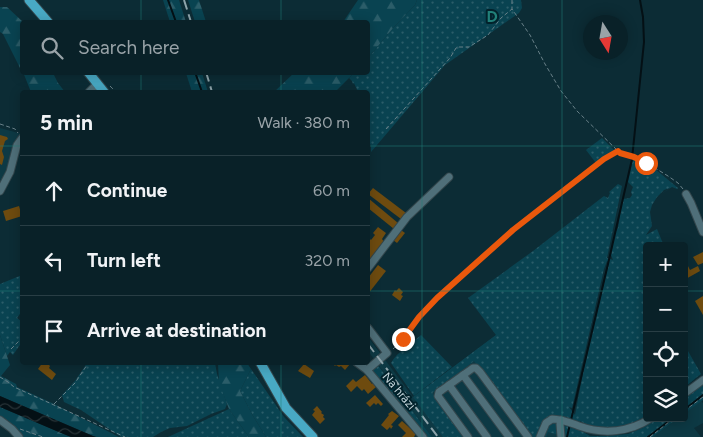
<!DOCTYPE html>
<html lang="en">
<head>
<meta charset="utf-8">
<style>
	body { margin:0; font-family:Figtree,sans-serif; background:#172e34; color:#f1f3f6 }
	.controls { position:absolute; right:15px; bottom:15px; display:grid; overflow:hidden; border-radius:5px; box-shadow:0 2px 12px #0003 }
	.controls button { width:45px; height:45px; display:grid; place-items:center; padding:0; border:0; border-bottom:1px solid #293e45; background:#092128; color:#f1f3f6; font:25px sans-serif }
	.compass { position:absolute; left:583px; top:15px; width:45px; height:45px; border-radius:50%; background:#092128; box-shadow:0 2px 12px #0003; rotate:169deg }
	.stop { position:absolute; width:15px; height:15px; margin:-11px; border:4px solid #ea580c; border-radius:50%; background:#fff }
	.stop.end { background:#ea580c; border-color:#fff; box-shadow:0 1px 5px #0008 }
	.list { margin:0; padding:0; list-style:none }
	h2 { display:flex; justify-content:space-between; align-items:center; height:65px; margin:0; padding:0 20px; font-size:21px }
	h2 small { font-size:16px; font-weight:400; color:#99a3a8 }
	.list li { display:grid; grid-template-columns:32px 1fr auto; gap:15px; align-items:center; box-sizing:border-box; height:70px; padding:0 20px; border-top:1px solid #293e45 }
	.list b { display:block; font-size:19px; white-space:nowrap }
	.list em { font-size:16px; font-style:normal; color:#99a3a8 }
	.icon { flex:none; width:28px; height:28px; fill:none; stroke:currentColor; stroke-width:2; stroke-linecap:round; stroke-linejoin:round }
	.map { position:relative; flex:none; width:703px; height:437px; overflow:hidden }
	.search { position:absolute; background:#092128; box-shadow:0 2px 12px #0003; left:20px; top:20px; width:350px; height:55px; display:flex; align-items:center; gap:12px; box-sizing:border-box; padding:0 18px; border-radius:5px; color:#99a3a8; font-size:19px }
	.panel { position:absolute; background:#092128; box-shadow:0 2px 12px #0003; left:20px; top:90px; width:350px; height:275px; border-radius:5px }
	.map>svg:first-child { display:block }
	.built { fill:#0d3944 }
	.grass { fill:url(#grass-dots); fill-rule:evenodd }
	.forest { fill:url(#forest-firs) }
	.water { fill:url(#water-waves) }
	.lines { fill:none; stroke-linecap:round; stroke-linejoin:round }
	.stream { stroke:#041015; stroke-width:2 }
	.building { fill:#6e4b0f }
	.minor-casing { stroke:#33464c; stroke-width:9 }
	.major-casing { stroke:#33464c; stroke-width:11 }
	.path { stroke:#698189; stroke-width:1; stroke-dasharray:4 2.5; stroke-linecap:butt }
	.minor { stroke:#4f6f79; stroke-width:7 }
	.major { stroke:#48a9c4; stroke-width:9 }
	.rail { stroke:#8ea4ab; stroke-width:2; stroke-dasharray:10 5; stroke-linecap:butt }
	.route { stroke:#ea580c; stroke-width:6 }
	.grid { fill:none; stroke:#218079; stroke-width:1; stroke-opacity:0.55 }
	.labels { text-anchor:middle; stroke-width:4; stroke-linejoin:round; paint-order:stroke }
	.street-label { font-size:12px; fill:#c4d5db; stroke:#02222b }
	.grid-label { font-size:16px; text-anchor:middle; font-weight:bold; fill:#218079; stroke:#02222b; stroke-width:4; stroke-linejoin:round; paint-order:stroke }
</style>
</head>
<body>
<div class="map">
<svg width="703" height="437" viewBox="0 0 703 437">
	<defs>
		<pattern id="grass-dots" width="8" height="8" patternUnits="userSpaceOnUse" patternTransform="scale(1.25)"><rect width="8" height="8" fill="#094351"/><path d="M2 2h.1M6 6h.1" fill="none" stroke="#2b5d69" stroke-width="1.8" stroke-linecap="round"/></pattern>
		<pattern id="forest-firs" width="22" height="20" patternUnits="userSpaceOnUse" patternTransform="scale(1.25)"><rect width="22" height="20" fill="#094351"/><path d="M5 1l3.5 6h-7zM16 11l3.5 6h-7z" fill="#2b5d69"/></pattern>
		<pattern id="water-waves" width="16" height="10" patternUnits="userSpaceOnUse" patternTransform="scale(1.25)"><rect width="16" height="10" fill="#041015"/><path d="M0 5q4-4 8 0t8 0" fill="none" stroke="#273236"/></pattern>
	</defs>
	<rect width="100%" height="100%" fill="#0c2c35"/>
	<g class="built">
		<path d="M0,128L22,134L9,169L0,185Z"/>
		<path d="M508,326L580,422L578,429L591,437H432L368,351V337L413,397Z"/>
		<path d="M701,401L703,403V423L694,428L701,437H653L678,418H684V414Z"/>
	</g>
	<g class="grass">
		<path d="M417,0H521L522,8L519,13L445,65L371,152V146L368,139V92H358L354,83L353,84L352,81L349,78L354,73L368,72V58L394,27L415,5Z"/>
		<path d="M602,138L614,150L596,163L586,150Z"/>
		<path d="M633,160L655,169L678,188L677,189L672,187L661,194L670,188L664,190L657,197L652,205L650,212L652,226L646,235L657,229L664,246H647V418C639,421 632,425 624,427C610,429 592,428 580,421L578,429L590,436H606L628,434L640,429L657,418H678L653,437H558L559,435L548,432L546,437H532L474,361L432,393L465,437H443L413,397L496,335L468,298L533,251L604,196L608,198L610,193L609,192L618,184L622,186L607,258L613,260L611,255L615,233L618,228L620,215L623,199L630,198L632,195L631,192L633,187L628,182ZM607,261L609,262L583,373L575,415L569,407L572,408L604,269Z"/>
		<path d="M22,275V311L17,318L22,322V342L13,355L10,352L7,356L0,335V284Z"/>
		<path d="M421,335L452,367L414,396L391,363C397,352 412,343 421,335Z"/>
		<path d="M684,344L701,374C695,378 690,383 684,388Z"/>
		<path d="M87,363H215L217,374L227,404L225,409L211,414L187,426L170,428L161,432L153,437H121L81,410L64,402L62,395L75,381Z"/>
		<path d="M377,364L432,437H424L371,372L373,367Z"/>
		<path d="M251,369L284,417L303,437H266L253,416L240,391Z"/>
		<path d="M703,382V400L684,414V397Z"/>
		<path d="M229,409L249,437H168Z"/>
	</g>
	<g class="forest">
		<path d="M163,0H179L186,22H170Z"/>
		<path d="M188,0H199L206,22H195Z"/>
		<path d="M358,0H417L415,5L394,27L368,58V22H343Z"/>
		<path d="M0,7H7L23,22L22,72L3,34L0,32Z"/>
		<path d="M23,72L53,73L58,83L65,92H31Z"/>
		<path d="M186,73H202L208,92H192Z"/>
		<path d="M294,73V72L354,73L335,92H274Z"/>
		<path d="M0,335L10,365L1,376L16,384L17,387L52,403L119,437H97L93,436L0,396Z"/>
		<path d="M218,363H247L251,369L240,391L253,416L266,437H249L229,409L219,383Z"/>
		<path d="M0,407L71,437H21L0,418Z"/>
	</g>
	<path class="water" d="M0,396L93,436L96,437H71L61,433L0,407Z"/>
	<g class="lines">
		<g class="stream">
			<path d="M168,0L176,22"/>
			<path d="M195,72L202,92"/>
			<path d="M684,410L703,395"/>
			<path d="M571,420L608,264L632,159L644,42L643,17L640,0"/>
			<path d="M567,437L570,424"/>
			<path d="M648,437L673,418"/>
		</g>
	</g>
	<g class="building">
		<path d="M0,135L7,137L8,139L5,141L2,151L4,157L2,165L0,164Z"/>
		<path d="M373,188L406,213L401,219L368,194Z"/>
		<path d="M368,198L398,223L394,229L368,208Z"/>
		<path d="M19,206L22,216L6,221L3,211Z"/>
		<path d="M378,227L386,233L382,239L384,242L371,259L368,256V237L371,240L375,235L373,233Z"/>
		<path d="M401,230L405,233L397,243L393,240Z"/>
		<path d="M703,252V263L698,265L693,257Z"/>
		<path d="M684,258L690,270L698,266L700,271L684,280Z"/>
		<path d="M378,265L386,271L368,294V278Z"/>
		<path d="M399,288L403,292L401,295L403,296L400,301L392,295L395,290L396,291Z"/>
		<path d="M703,296V315L695,301Z"/>
		<path d="M43,362L49,363L48,364L50,366L49,368L56,374L52,380L38,369Z"/>
		<path d="M331,362H349L350,364L345,370L341,366L339,367L336,365L335,366Z"/>
		<path d="M304,364L314,371L310,378L298,371Z"/>
		<path d="M365,375L372,384L373,383L376,387L368,394L364,389L362,391L357,386L351,392L346,386L353,379L356,382Z"/>
		<path d="M375,395L383,404L381,406L378,403L376,405L374,403L370,407L366,403Z"/>
		<path d="M317,406L322,412L321,413L324,415L323,417L325,419L320,424L312,415L315,411L313,410Z"/>
		<path d="M392,411L399,416L391,425L393,426L391,429L390,427L387,430L381,425L389,415L388,414Z"/>
		<path d="M402,421L415,433V435L414,437H402L406,433L398,425Z"/>
	</g>
	<g class="lines">
		<defs>
			<g id="minor">
				<path d="M89,92L97,84"/>
				<path d="M0,191L10,172L17,145L22,138"/>
				<path d="M686,194L691,203L703,232"/>
				<path d="M368,268L407,217L449,177"/>
				<path d="M356,362L367,370L423,437"/>
				<path d="M367,370L387,353L368,328"/>
				<path d="M463,375L509,437"/>
				<path d="M449,385L487,437"/>
				<path d="M684,394L703,380"/>
				<path d="M0,420L12,429L19,437"/>
				<path d="M561,420L560,424L561,437"/>
				<path d="M468,437L438,396L439,392L442,390L473,368H476L480,372L528,437"/>
				<path d="M540,437L546,423L552,419C562,419 571,423 579,426C604,435 630,432 651,418"/>
			</g>
			<g id="major">
				<path d="M29,0L48,22"/>
				<path d="M88,72L104,92"/>
				<path d="M260,362L286,408L313,437"/>
			</g>
		</defs>
		<use href="#minor" class="minor-casing"/>
		<use href="#major" class="major-casing"/>
		<g class="path">
			<path d="M512,0V9L530,35L545,64L561,91L577,111L620,153L634,157L655,168L668,176L678,183L683,189"/>
			<path d="M110,86L116,92"/>
			<path d="M0,124L15,129L18,133"/>
			<path d="M386,129L450,58L456,48L459,47H469L488,35L501,18L512,9"/>
			<path d="M11,349L22,338"/>
			<path d="M393,349L403,339L419,317L437,298L513,230L604,159L618,151"/>
			<path d="M0,377L8,382L14,387L125,437"/>
			<path d="M54,404L75,383L89,362"/>
			<path d="M684,411L703,397"/>
			<path d="M20,429L43,437"/>
			<path d="M650,437L674,418"/>
		</g>
		<use href="#minor" class="minor"/>
		<use href="#major" class="major"/>
		<g class="rail">
			<path d="M184,0L191,22"/>
			<path d="M206,72L212,92"/>
			<path d="M368,344L438,437"/>
		</g>
	</g>
	<g class="lines">
		<path class="route" d="M403,339L419,317L437,298L513,230L604,159L618,151L620,153L634,157L646,163"/>
	</g>
	<path class="grid" d="M141,0V22M281,0V22M422,0V437M562,0V437M141,72V92M281,72V92M0,146H22M368,146H703M0,291H22M368,291H647M684,291H703M141,362V437M281,362V437"/>
	<g class="labels">
		<g class="street-label">
			<text transform="translate(399 391) rotate(50)" y="4">Na hrázi</text>
		</g>
	</g>
	<g class="grid-label">
		<text x="492" y="22">D</text>
	</g>
</svg>
<div class="controls">
<button>+</button>
<button>−</button>
<button><svg class="icon" aria-label="locate" viewBox="0 0 24 24"><circle cx="12" cy="12" r="6"/><path d="M12 2v4M12 18v4M2 12h4M18 12h4"/></svg></button>
<button><svg class="icon" aria-label="layers" viewBox="0 0 24 24"><path d="M12 4l9 5-9 5-9-5zM3 14l9 5 9-5"/></svg></button>
</div>
<svg class="compass" viewBox="-18 -18 36 36"><path d="M0-13l5 13h-10z" fill="#e53935"/><path d="M0 13l5-13h-10z" fill="#99a3a8"/></svg>
<div class="stop" style="left:646px;top:163px"></div>
<div class="stop end" style="left:403px;top:339px"></div>
<div class="search"><svg class="icon" aria-label="search" viewBox="0 0 24 24"><circle cx="10" cy="10" r="6"/><path d="M15 15l6 6"/></svg>Search here</div>
<section class="panel">
<h2>5 min<small>Walk · 380 m</small></h2>
<ul class="list">
<li><svg class="icon" aria-label="ahead" viewBox="0 0 24 24"><path d="M12 20V5M6 11l6-6 6 6"/></svg><div><b>Continue</b></div><em>60 m</em></li>
<li><svg class="icon" aria-label="left" viewBox="0 0 24 24"><path d="M17 20v-9H6M10 6l-5 5 5 5"/></svg><div><b>Turn left</b></div><em>320 m</em></li>
<li><svg class="icon" aria-label="arrive" viewBox="0 0 24 24"><path d="M6 21V4h12l-3 4 3 4H6"/></svg><div><b>Arrive at destination</b></div></li>
</ul>
</section>
</div>
</body>
</html>
